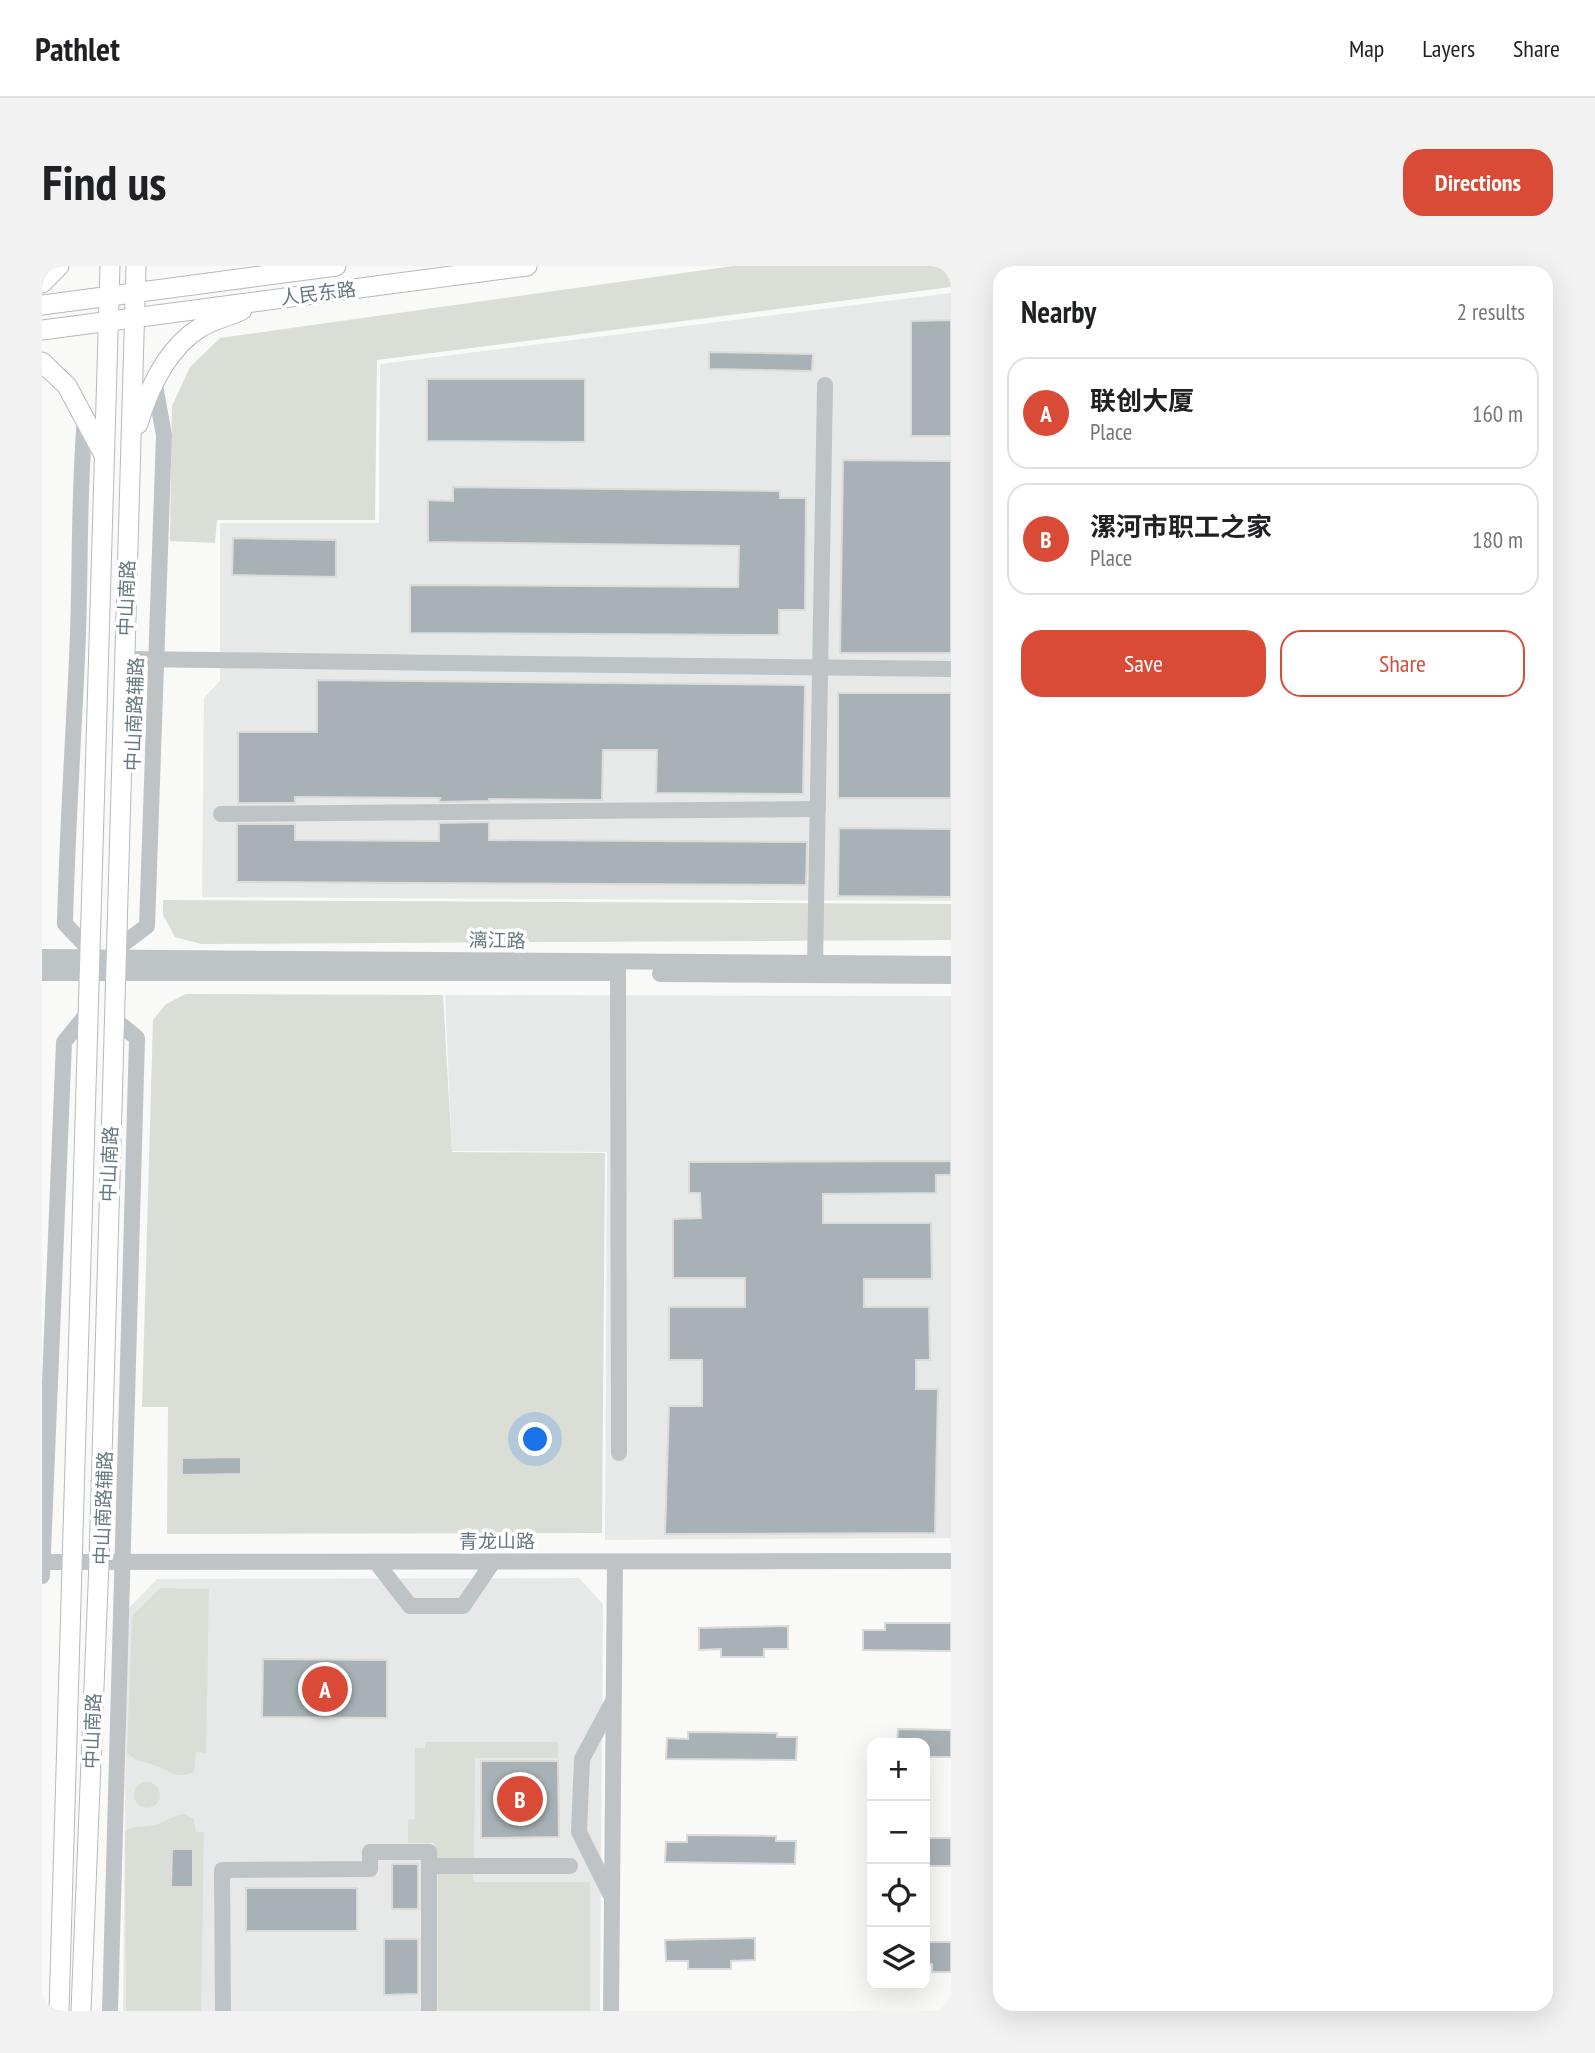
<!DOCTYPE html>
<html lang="en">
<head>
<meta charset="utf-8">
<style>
	body { margin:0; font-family:"PT Sans Narrow","Noto Sans SC",sans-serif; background:#f2f2f2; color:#202124 }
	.controls { position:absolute; right:21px; bottom:21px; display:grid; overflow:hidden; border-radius:14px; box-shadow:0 7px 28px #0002 }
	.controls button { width:63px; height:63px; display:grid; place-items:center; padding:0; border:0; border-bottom:2px solid #e0e0e0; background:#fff; color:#202124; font:35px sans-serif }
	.you { position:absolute; left:494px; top:1174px; width:24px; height:24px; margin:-18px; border:5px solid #fff; border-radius:50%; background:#1a73e8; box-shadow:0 0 0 10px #1a73e833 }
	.badge { display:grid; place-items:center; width:46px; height:46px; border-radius:50%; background:#d94a37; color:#fff; font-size:23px; font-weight:700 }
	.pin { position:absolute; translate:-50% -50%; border:4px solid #fff; box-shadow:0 2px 7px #0006 }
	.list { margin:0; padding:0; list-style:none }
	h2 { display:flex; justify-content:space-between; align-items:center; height:91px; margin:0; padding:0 28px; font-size:30px }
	h2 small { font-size:23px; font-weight:400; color:#757577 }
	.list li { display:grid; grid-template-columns:46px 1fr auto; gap:21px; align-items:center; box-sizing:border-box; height:112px; margin:0 14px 14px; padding:0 14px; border:2px solid #e0e0e0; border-radius:21px }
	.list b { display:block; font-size:26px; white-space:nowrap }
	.list p { margin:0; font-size:23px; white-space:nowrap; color:#757577 }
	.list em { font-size:23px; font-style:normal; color:#757577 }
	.actions { display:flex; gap:14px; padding:21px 28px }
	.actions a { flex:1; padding:16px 0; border:2px solid #d94a37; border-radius:21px; text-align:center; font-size:24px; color:#d94a37 }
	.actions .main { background:#d94a37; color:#fff }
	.icon { flex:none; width:38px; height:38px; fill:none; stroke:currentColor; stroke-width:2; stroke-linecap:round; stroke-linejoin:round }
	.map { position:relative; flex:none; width:909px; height:1745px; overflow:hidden; border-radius:21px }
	header { display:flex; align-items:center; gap:42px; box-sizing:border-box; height:98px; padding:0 35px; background:#fff; border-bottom:2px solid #e0e0e0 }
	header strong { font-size:33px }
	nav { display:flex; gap:38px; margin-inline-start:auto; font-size:24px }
	.intro { display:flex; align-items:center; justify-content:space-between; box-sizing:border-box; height:168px; padding:0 42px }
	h1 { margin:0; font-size:49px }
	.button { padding:18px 32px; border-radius:21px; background:#d94a37; color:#fff; font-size:24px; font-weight:700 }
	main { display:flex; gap:42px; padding:0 42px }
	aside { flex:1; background:#fff; border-radius:21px; box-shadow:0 7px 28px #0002 }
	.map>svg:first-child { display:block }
	.built { fill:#e7e9e8 }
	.green { fill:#daded6 }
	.building { fill:#a8b2b6; stroke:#dbdbd9; stroke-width:2 }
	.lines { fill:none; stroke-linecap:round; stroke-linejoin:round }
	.major-casing { stroke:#b4babd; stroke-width:21 }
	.minor { stroke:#bec4c6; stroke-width:16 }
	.major { stroke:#fff; stroke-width:19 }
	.labels { text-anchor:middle; stroke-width:7; stroke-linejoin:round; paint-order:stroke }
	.street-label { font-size:19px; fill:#667880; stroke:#fff }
</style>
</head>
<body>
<header>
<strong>Pathlet</strong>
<nav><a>Map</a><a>Layers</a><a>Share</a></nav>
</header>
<div class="intro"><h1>Find us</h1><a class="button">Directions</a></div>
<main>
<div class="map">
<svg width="909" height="1745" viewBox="0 0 909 1745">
	<rect width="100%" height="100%" fill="#f9f9f7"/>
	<g class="built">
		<path d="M909,27V635L160,631L162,432L178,415V257H337L338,98Z"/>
		<path d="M403,729L909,730V1272L563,1274L565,886L410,885Z"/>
		<path d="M537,1312L561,1338L558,1745H81L85,1344L115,1313Z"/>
	</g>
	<g class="green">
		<path d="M691,0H909V21L335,94L333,254H175L173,277L128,275L130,140L148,101L178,72Z"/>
		<path d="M121,634L909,638V674L159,678L133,671L121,649Z"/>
		<path d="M144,728L401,729L410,886L563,887L560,1267L125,1268L126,1141H100L111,754L124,738Z"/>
		<path d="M118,1322L167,1323L164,1487L154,1486L152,1506C132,1513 132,1506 115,1500C102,1495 95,1497 85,1486L90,1350Z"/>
		<path d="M383,1476H516V1492H433L432,1592H392V1577H366V1554L373,1553V1482H383Z"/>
		<circle cx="105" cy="1529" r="13"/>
		<path d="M142,1548L152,1553L154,1566H162L159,1745H84L83,1565C96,1557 108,1563 121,1556C129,1552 133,1550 142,1548Z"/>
		<path d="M396,1604H431V1616H548V1745H396Z"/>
	</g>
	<g class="building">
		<path d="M909,54V170H869V55Z"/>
		<path d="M667,86L771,88L770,105L667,103Z"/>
		<path d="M385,113H543V176L385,175Z"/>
		<path d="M801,194L909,195V387H798Z"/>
		<path d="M411,221L738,225V232H764L763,344H737V369L368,367V319L696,321L697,280L386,276V234L411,235Z"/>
		<path d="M191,272L294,274V311L190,309Z"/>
		<path d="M275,414L763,419L761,528L614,527L615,484H561L560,534L447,533V535L397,536L398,532L253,531V537H196V466H275Z"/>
		<rect x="796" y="427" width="113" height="105"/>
		<path d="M447,556V574L765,576L764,619L195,616V558H253V574L397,575V557Z"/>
		<path d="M797,562L909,563V631L796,630Z"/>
		<path d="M909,895V909H894V927L781,928V957H889L890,1013H822V1041H887L888,1094H874V1123H896L893,1267L623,1268L627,1140H660V1094H627V1041H703V1012H631V953L659,952L658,927H647V896Z"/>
		<path d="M199,1191V1208L140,1209V1192Z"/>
		<path d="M843,1357H909V1385L821,1384V1364H843Z"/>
		<path d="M746,1360V1383H722V1391H679V1383L657,1384V1362Z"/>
		<path d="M221,1393L345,1394V1452L220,1451Z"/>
		<path d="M856,1463L909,1464V1491H883V1477H855Z"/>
		<path d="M646,1466L735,1467V1471H755L754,1494L624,1493L625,1472L646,1473Z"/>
		<path d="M439,1495H516L517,1571L439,1572Z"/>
		<path d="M645,1569L734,1570V1575H754L753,1598L623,1596L624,1576H645Z"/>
		<rect x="883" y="1572" width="26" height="28"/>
		<path d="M130,1583H151V1621H129Z"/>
		<rect x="350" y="1598" width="26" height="45"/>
		<rect x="204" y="1622" width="111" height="43"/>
		<path d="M713,1672V1694L689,1695V1703H646V1695H624L623,1674Z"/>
		<path d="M342,1673H376V1728L342,1729Z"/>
		<path d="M883,1676H909V1706H890V1698H883Z"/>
	</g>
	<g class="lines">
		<defs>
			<g id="major">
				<path d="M0,17L17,0"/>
				<path d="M0,39L294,0"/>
				<path d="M0,64L485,0"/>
				<path d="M0,96L25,120L61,187"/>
				<path d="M96,158C107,121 125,82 159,61C171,54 187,50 200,44"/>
				<path d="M17,1745L68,0"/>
				<path d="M39,1745L57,1296L94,0"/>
			</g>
		</defs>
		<use href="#major" class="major-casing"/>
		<g class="minor">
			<path d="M43,153C36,233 39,312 35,392C31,481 25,569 23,658L47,683"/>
			<path d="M82,393L909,403"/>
			<path d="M179,548L776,543"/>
			<path d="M73,684L105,660L122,169L112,114"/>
			<path d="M0,691L909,698"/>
			<path d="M773,698L783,119"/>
			<path d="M576,699L577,1187"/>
			<path d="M0,707H575"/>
			<path d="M618,708L909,710"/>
			<path d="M0,1296L909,1295"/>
			<path d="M334,1296L368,1340H421L451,1296"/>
			<path d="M0,1310L22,776L45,748"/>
			<path d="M387,1600H528"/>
			<path d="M568,1628L537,1566L540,1493L571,1435"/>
			<path d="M68,1745L95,772L71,752"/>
			<path d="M181,1745L180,1604L328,1603V1586H387V1745"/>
			<path d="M569,1745L573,1296"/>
		</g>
		<use href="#major" class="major"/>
	</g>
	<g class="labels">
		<g class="street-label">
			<text transform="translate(276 27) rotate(-7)" y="7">人民东路</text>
			<text transform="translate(84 332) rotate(-88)" y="7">中山南路</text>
			<text transform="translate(92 448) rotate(-88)" y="7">中山南路辅路</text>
			<text transform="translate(455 674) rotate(1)" y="7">漓江路</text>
			<text transform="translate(67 898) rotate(-88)" y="7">中山南路</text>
			<text transform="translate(61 1242) rotate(-88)" y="7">中山南路辅路</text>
			<text x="455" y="1282">青龙山路</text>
			<text transform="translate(50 1465) rotate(-88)" y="7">中山南路</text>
		</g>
	</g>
</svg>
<div class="controls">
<button>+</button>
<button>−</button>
<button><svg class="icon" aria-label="locate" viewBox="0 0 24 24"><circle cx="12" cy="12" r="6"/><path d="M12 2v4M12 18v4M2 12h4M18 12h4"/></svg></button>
<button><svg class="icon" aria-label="layers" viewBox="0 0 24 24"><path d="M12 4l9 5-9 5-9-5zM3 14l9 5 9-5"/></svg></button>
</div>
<div class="you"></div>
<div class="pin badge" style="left:283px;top:1423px">A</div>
<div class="pin badge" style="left:478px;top:1533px">B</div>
</div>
<aside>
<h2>Nearby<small>2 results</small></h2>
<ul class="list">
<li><span class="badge">A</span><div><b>联创大厦</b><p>Place</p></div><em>160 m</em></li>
<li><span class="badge">B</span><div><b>漯河市职工之家</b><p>Place</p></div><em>180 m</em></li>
</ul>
<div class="actions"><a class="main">Save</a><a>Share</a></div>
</aside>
</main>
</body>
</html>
